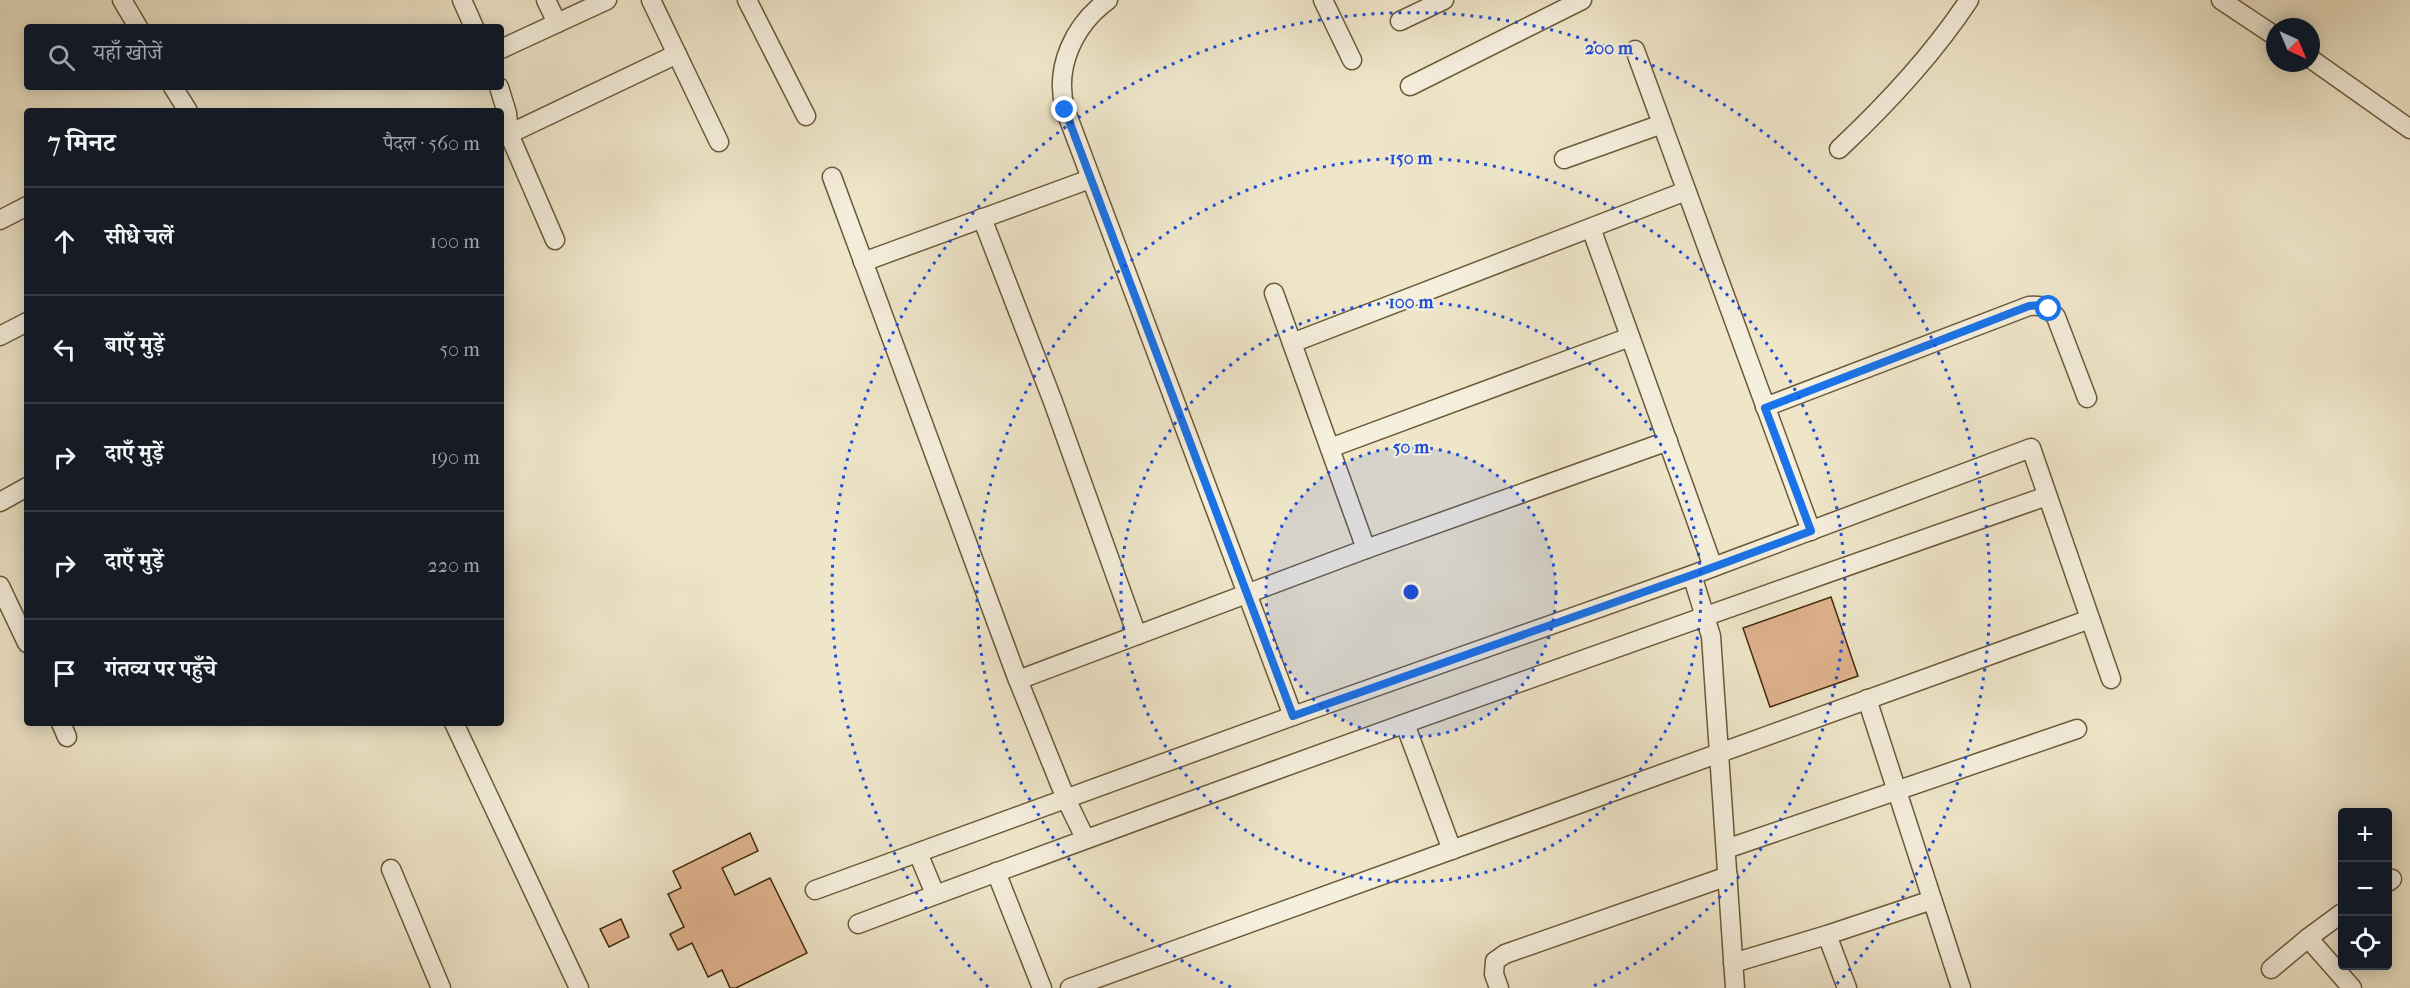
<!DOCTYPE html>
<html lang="hi">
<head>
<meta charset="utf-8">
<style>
	body { margin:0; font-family:"IM FELL French Canon","Noto Serif Devanagari",serif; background:#242831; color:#f1f3f6 }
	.controls { position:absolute; right:18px; bottom:18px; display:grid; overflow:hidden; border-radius:6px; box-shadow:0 3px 15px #0003 }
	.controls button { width:54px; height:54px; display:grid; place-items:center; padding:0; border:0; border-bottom:2px solid #363941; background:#171b24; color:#f1f3f6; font:30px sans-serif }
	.compass { position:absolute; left:2266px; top:18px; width:54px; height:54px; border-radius:50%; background:#171b24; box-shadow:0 3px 15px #0003; rotate:136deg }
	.stop { position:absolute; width:18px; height:18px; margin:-14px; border:4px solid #1a73e8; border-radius:50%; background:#fff }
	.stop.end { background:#1a73e8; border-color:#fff; box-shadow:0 2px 6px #0008 }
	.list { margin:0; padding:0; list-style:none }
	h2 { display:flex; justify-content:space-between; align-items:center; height:78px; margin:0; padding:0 24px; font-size:26px }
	h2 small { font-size:20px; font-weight:400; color:#9ea1a6 }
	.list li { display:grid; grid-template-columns:39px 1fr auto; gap:18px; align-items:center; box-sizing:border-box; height:108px; padding:0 24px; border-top:2px solid #363941 }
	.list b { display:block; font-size:22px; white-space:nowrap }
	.list em { font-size:20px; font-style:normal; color:#9ea1a6 }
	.icon { flex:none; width:33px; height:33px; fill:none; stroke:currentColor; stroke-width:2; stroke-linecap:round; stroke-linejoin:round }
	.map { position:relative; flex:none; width:2410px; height:988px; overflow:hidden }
	.search { position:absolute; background:#171b24; box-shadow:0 3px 15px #0003; left:24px; top:24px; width:480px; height:66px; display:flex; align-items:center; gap:15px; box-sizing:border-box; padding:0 21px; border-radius:6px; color:#9ea1a6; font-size:22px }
	.panel { position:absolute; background:#171b24; box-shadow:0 3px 15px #0003; left:24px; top:108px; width:480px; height:618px; border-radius:6px }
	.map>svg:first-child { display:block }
	.building { fill:#e0b38e; stroke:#402a08; stroke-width:1.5 }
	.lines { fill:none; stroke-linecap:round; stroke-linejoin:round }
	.street-casing { stroke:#6c5938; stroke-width:21 }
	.street { stroke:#f5efdd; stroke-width:18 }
	.route { stroke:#1a73e8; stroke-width:8 }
	.ring { fill:none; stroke:#1d4ed8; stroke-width:3; stroke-dasharray:3 6 }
	.centre { fill:#1d4ed8; stroke:#f5efdd; stroke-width:3 }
	.ring-label { font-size:18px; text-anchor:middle; font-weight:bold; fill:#1d4ed8; stroke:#f5efdd; stroke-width:4.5; stroke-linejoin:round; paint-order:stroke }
</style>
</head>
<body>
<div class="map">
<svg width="2410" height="988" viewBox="0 0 2410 988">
	<rect width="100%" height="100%" fill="#efe6ca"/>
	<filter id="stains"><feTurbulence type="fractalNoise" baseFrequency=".00333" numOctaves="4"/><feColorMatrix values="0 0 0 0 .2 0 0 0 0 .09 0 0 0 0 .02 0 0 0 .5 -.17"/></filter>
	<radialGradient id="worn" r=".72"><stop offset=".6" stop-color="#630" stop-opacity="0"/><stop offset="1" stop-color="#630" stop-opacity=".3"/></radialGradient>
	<g class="building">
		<path d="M1831,597L1858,676L1770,707L1743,628Z"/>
		<path d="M750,833L758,851L722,868L735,895L770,878L807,953L736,988H730L722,970L708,977L692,943L678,950L670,934L684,927L668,894L681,888L673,871Z"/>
		<path d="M621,919L629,937L609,947L600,929Z"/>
	</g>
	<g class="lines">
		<defs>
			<g id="street">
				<path d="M122,0L138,27"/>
				<path d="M462,0L474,27"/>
				<path d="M546,0L557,23"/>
				<path d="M651,0L719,142"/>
				<path d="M747,0L806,116"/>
				<path d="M1108,0C1074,25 1054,67 1065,109L1293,716"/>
				<path d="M1323,0L1352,60"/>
				<path d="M2221,0L2275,36"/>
				<path d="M1400,21L1444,0"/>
				<path d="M501,49L607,0"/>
				<path d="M1635,50L1811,531"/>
				<path d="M2311,59L2410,129"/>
				<path d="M1410,86L1582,0"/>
				<path d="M173,87L188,111"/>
				<path d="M499,87L507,113L509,134L555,240"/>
				<path d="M509,134L677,54"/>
				<path d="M1839,149C1888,103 1932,56 1969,0"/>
				<path d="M1564,159L1662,124"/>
				<path d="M832,177L1016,675L1066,799L1085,838"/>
				<path d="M982,218L1052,399L1137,635"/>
				<path d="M0,220L27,206"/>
				<path d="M1591,228L1713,567"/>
				<path d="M863,262L1090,179"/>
				<path d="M1274,293L1366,549"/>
				<path d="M0,336L27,322"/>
				<path d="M1292,343L1686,191"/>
				<path d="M1765,407L2029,306C2042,305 2047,306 2056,317L2087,398"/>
				<path d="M1330,448L1630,337"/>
				<path d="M0,502L27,487"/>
				<path d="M1692,575L1711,636L1735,988"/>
				<path d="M0,586L27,643"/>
				<path d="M1018,680L1366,549L1668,441"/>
				<path d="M1867,699L1961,988"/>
				<path d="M61,723L67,737"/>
				<path d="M454,723L579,988"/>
				<path d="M1405,724L1452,850"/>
				<path d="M1726,849L2077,729"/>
				<path d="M918,853L935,894"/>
				<path d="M391,869L441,988"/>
				<path d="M996,872L1042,988"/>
				<path d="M2388,882L2392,879"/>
				<path d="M815,890L1293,716L1692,575L2031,448L2111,679"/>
				<path d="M858,924C1252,776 1650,635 2047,496"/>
				<path d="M1827,935L1847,988"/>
				<path d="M2308,938L2352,988"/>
				<path d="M1733,963L1827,935L1932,900"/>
				<path d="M2271,969L2308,938L2342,913"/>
				<path d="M1070,988L2090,619"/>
				<path d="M1499,988L1494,974L1495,961L1505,954L1728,876"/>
			</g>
		</defs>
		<use href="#street" class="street-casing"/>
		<use href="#street" class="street"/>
	</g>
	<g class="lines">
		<path class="route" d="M1065,110L1293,716L1692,575L1811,531L1765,408L2029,306L2042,305L2049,309"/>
	</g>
	<circle cx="1411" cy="592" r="145" fill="#1d4ed8" fill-opacity=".12"/>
	<g class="ring">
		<circle cx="1411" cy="592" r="145"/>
		<circle cx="1411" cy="592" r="290"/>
		<path d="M1231 987A434 434 0 1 1 1591 987"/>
		<path d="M988 987A579 579 0 1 1 1834 987"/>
	</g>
	<circle cx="1411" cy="592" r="9" class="centre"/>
	<g class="ring-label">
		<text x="1609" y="54">200 m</text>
		<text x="1411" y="164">150 m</text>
		<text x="1411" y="308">100 m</text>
		<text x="1411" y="453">50 m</text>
	</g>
	<rect width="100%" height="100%" filter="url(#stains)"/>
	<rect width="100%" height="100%" fill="url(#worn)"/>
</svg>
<div class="controls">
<button>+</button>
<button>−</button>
<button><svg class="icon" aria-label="locate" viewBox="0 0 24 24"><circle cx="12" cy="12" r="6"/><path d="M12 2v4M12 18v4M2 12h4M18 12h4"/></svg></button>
</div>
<svg class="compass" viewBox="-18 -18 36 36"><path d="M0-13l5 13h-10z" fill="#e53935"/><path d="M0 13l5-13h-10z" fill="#9ea1a6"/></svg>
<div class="stop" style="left:2049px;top:309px"></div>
<div class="stop end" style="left:1065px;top:110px"></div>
<div class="search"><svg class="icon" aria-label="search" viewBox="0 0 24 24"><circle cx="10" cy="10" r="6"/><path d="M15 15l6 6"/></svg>यहाँ खोजें</div>
<section class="panel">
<h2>7 मिनट<small>पैदल · 560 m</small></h2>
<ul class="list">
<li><svg class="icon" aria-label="ahead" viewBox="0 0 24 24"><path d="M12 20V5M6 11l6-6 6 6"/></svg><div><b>सीधे चलें</b></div><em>100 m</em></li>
<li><svg class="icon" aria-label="left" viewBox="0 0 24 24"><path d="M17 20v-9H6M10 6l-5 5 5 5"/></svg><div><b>बाएँ मुड़ें</b></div><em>50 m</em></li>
<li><svg class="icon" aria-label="right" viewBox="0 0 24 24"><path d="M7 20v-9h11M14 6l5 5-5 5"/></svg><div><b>दाएँ मुड़ें</b></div><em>190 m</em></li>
<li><svg class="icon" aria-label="right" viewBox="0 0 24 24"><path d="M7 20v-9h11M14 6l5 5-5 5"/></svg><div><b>दाएँ मुड़ें</b></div><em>220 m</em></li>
<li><svg class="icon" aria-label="arrive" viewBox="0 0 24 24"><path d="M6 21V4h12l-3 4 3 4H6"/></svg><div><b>गंतव्य पर पहुँचे</b></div></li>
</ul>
</section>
</div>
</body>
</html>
